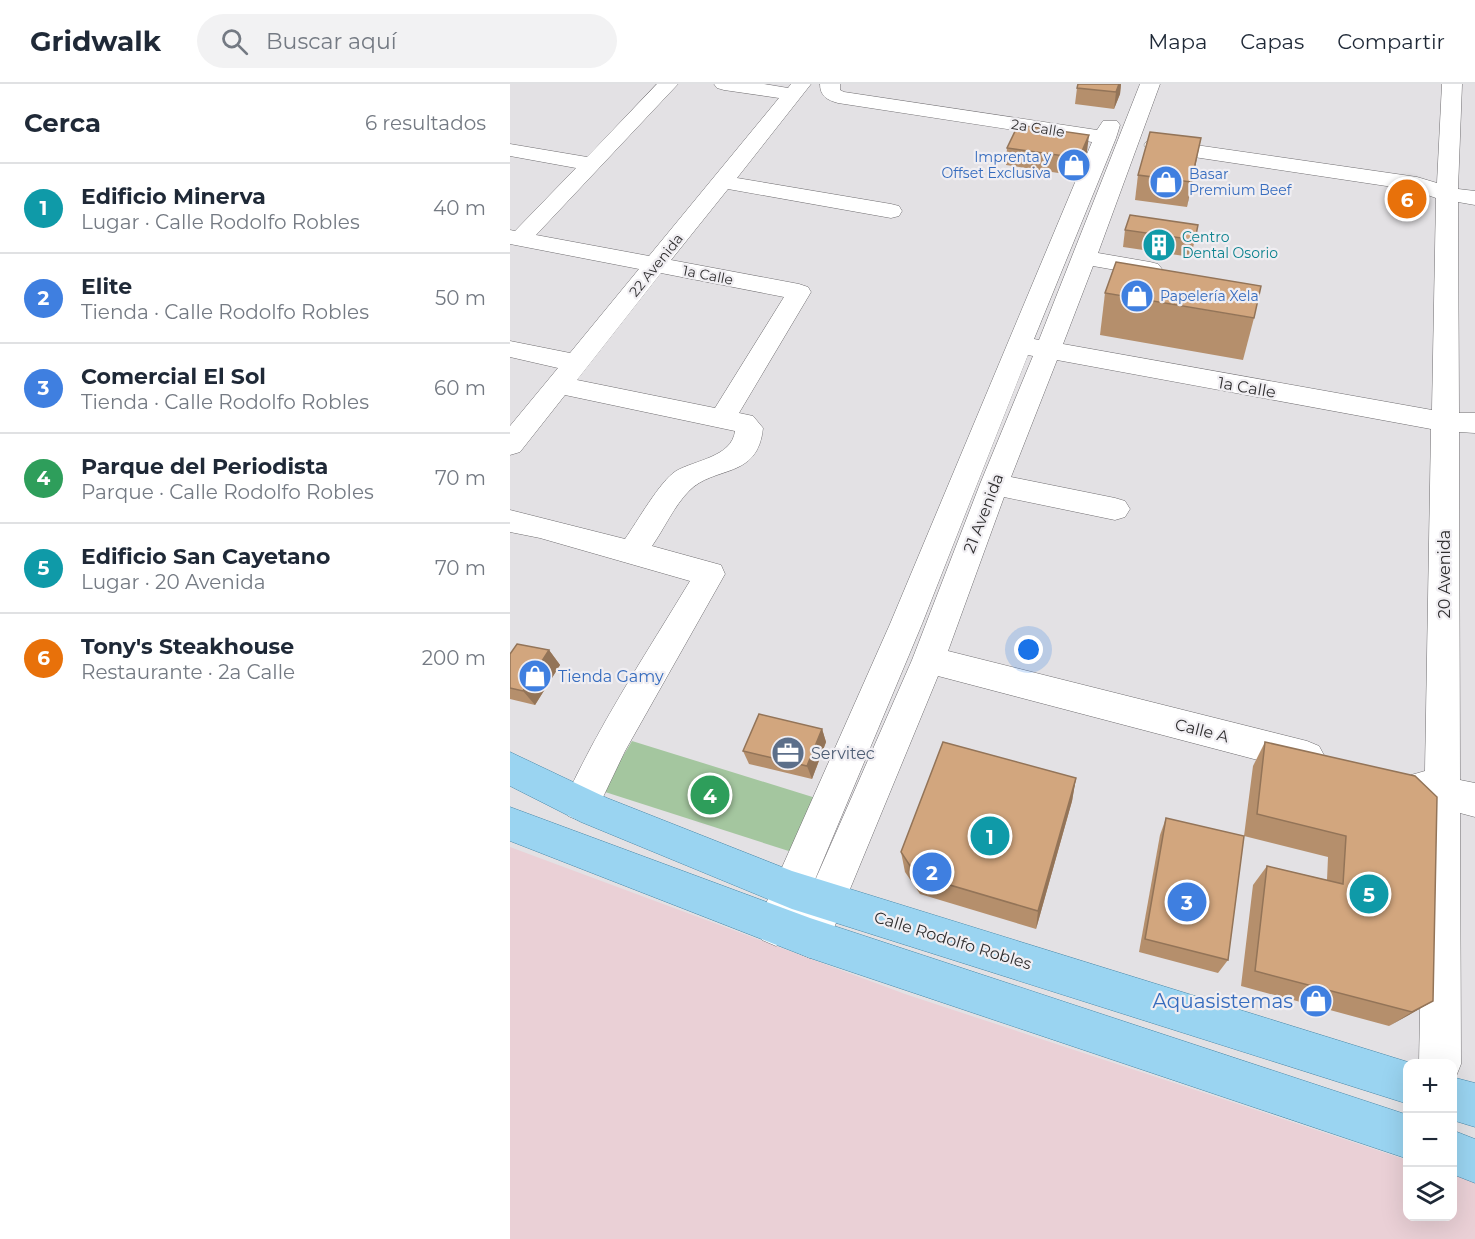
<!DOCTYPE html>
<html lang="es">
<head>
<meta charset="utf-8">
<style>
	body { margin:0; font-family:Montserrat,sans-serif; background:#f2f2f3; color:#1f2937 }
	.controls { position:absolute; right:18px; bottom:18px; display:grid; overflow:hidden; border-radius:12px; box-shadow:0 6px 24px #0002 }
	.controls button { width:54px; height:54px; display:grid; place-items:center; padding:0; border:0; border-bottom:2px solid #e0e1e3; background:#fff; color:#1f2937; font:30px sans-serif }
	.you { position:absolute; left:519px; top:566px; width:21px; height:21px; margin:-15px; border:4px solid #fff; border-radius:50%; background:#1a73e8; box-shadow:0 0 0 9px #1a73e833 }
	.badge { display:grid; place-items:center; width:39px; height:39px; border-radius:50%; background:#ea580c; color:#fff; font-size:20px; font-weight:700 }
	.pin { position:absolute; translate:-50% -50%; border:3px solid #fff; box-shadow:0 2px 6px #0006 }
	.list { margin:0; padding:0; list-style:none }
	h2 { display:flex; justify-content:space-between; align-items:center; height:78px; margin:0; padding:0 24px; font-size:26px }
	h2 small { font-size:20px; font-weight:400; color:#747a83 }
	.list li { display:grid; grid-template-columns:39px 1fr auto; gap:18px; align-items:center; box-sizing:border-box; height:90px; padding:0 24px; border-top:2px solid #e0e1e3 }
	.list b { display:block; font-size:22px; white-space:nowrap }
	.list p { margin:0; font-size:20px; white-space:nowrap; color:#747a83 }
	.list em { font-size:20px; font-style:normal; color:#747a83 }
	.icon { flex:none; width:33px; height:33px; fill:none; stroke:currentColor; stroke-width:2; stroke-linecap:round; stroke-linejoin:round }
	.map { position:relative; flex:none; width:965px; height:1155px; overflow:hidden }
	header { display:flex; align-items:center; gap:36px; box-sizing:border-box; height:84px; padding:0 30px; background:#fff; border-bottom:2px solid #e0e1e3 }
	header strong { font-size:28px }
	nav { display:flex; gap:33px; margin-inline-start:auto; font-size:21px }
	.search { width:420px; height:54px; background:#f2f2f3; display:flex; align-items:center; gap:15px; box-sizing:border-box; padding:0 21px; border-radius:33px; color:#747a83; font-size:22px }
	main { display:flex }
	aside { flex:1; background:#fff }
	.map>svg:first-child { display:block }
	.industrial { fill:#ead0d6 }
	.green { fill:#a4c69f }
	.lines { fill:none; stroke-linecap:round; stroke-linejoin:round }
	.minor-casing { stroke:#706e71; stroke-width:1 }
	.major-casing { stroke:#4988a8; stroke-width:1 }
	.minor { fill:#fff; fill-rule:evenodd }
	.major { fill:#9ad4f1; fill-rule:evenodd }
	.wall { fill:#b58f6c }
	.shaded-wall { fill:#937458 }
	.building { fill:#d2a67e; stroke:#937458; stroke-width:1.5 }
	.labels { text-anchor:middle; stroke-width:4.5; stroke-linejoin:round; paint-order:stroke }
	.far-street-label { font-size:14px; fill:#302f30; stroke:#f0eef2 }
	.far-shop-label { font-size:14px; fill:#366cbe; stroke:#f0eef2; text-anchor:start }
	.far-culture-label { font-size:14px; fill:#0d838f; stroke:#f0eef2; text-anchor:start }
	.street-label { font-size:16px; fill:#302f30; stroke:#f0eef2 }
	.shop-label { font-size:16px; fill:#366cbe; stroke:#f0eef2; text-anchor:start }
	.service-label { font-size:16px; fill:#4e5e75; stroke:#f0eef2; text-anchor:start }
	.near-shop-label { font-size:20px; fill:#366cbe; stroke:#f0eef2; text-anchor:end }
</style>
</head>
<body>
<header>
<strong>Gridwalk</strong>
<div class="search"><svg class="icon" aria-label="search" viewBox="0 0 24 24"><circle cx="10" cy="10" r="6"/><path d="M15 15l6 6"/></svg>Buscar aquí</div>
<nav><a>Mapa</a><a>Capas</a><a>Compartir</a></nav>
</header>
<main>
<aside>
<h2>Cerca<small>6 resultados</small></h2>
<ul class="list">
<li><span class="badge" style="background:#0f9aa8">1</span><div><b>Edificio Minerva</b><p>Lugar · Calle Rodolfo Robles</p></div><em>40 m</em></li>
<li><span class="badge" style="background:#3f7fe0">2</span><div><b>Elite</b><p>Tienda · Calle Rodolfo Robles</p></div><em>50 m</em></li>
<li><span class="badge" style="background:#3f7fe0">3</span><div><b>Comercial El Sol</b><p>Tienda · Calle Rodolfo Robles</p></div><em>60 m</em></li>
<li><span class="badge" style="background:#2e9e5b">4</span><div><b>Parque del Periodista</b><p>Parque · Calle Rodolfo Robles</p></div><em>70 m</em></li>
<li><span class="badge" style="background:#0f9aa8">5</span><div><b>Edificio San Cayetano</b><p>Lugar · 20 Avenida</p></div><em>70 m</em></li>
<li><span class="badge" style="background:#e8710a">6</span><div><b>Tony's Steakhouse</b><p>Restaurante · 2a Calle</p></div><em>200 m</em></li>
</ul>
</aside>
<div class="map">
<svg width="965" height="1155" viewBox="0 0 965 1155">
	<rect width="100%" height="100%" fill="#e3e1e4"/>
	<path class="industrial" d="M0,763L395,910L897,1076L898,1132H942L943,1091L965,1098V1155H0Z"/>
	<path class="green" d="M122,657L309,715L285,769L92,707Z"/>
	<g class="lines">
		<defs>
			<g id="minor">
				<path d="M147,0H168L26,151L139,172L269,14L214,6L207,4L204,0H254L278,4L281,0H301L227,94L381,120L389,122L392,127L389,132L381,134L218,105L161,176L289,200L298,203L301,208L229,329L243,332L253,344C248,396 204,381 179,407C164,422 154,445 142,462L211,481L215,490L115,667L84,732L71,737L58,732L53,720C88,642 136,570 180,497L30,454L0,448V426L115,455C127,438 150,397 166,387C185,376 222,373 225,347L55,311L10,368L0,371V342L48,284L0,273V257L60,269L129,185L0,160V146L5,147L66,84L0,72V60L77,73ZM151,189L274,213L205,324L67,296Z"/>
				<path d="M310,0H330V6L334,8L587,46L593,37H607L610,41L606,54L524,255L529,256L630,0H650L588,169L640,178L648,180L652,185L648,190L640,192L583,182L553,260L922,326L926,114L903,106L644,67L637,65L634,61L637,57L644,55L907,93L927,99L932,0H952L948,105L965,107V121L948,118L949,329H965V349L949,348L950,696L965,699V733L950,729L951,980L945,995L942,996V980H909L914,719L901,715L896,703L901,691L915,687L921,345L547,276L501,393L605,414L615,417L620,425L615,433L605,436L494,413L438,567L797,657L809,662L815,673L809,684L797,689L428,592L314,868L300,874L286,868L280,854L266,862L252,856L246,842L380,540L582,58L328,19C317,16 310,12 310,0ZM518,271L523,272L470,400L402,576L296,817L412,540Z"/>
			</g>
			<g id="major">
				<path d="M0,668L97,714L282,787L898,978L903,980H898V1020L282,825L71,738L0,702Z"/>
				<path d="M0,723L300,834L898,1031V1075L300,874L0,757Z"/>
				<path d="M942,993L965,999V1043L942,1036Z"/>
				<path d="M942,1046L965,1055V1099L942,1090Z"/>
			</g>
		</defs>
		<use href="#minor" class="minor-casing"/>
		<use href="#major" class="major-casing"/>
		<use href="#minor" class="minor"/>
		<use href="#major" class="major"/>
	</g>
	<g class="wall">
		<path d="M611,0L610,10L604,25L565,20L567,4Z"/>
		<path d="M497,64L577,68L568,92L496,81Z"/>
		<path d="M686,79L677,123L625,116L628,91Z"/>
		<path d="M688,141L681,173L613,163L615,146Z"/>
		<path d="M595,209L744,234L733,276L590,251Z"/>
		<path d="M39,566L50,581L25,621L0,615V570Z"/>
		<path d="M312,645L316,658L302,695L239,680L233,667Z"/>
		<path d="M755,658L905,692L923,917L879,942L731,902L743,801L757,782L817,796L818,773L734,752L743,682Z"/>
		<path d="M566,694L562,717L526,845L410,810L395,788L391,768Z"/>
		<path d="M656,734L718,876L708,889L629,868L650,751Z"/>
	</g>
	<g class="shaded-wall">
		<path d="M609,0H611L610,10L604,25L606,8Z"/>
		<path d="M579,51L577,68L568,92L569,74Z"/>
		<path d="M691,54L686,79L677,123L681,98Z"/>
		<path d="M39,566L50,581L25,621L13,607Z"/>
		<path d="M312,645L316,658L302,695L297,682Z"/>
		<path d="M566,694L562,717L526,845L528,827Z"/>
		<path d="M923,917L899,931L879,942L902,928Z"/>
	</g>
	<g class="building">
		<path d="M568,0H609L606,8L567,4Z"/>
		<path d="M508,41L579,51L569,74L497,64Z"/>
		<path d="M640,48L691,54L681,98L628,91Z"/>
		<path d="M620,131L688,141L685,156L615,146Z"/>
		<path d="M606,178L751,202L744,234L595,209Z"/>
		<path d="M7,560L39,566L13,607L0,604V570Z"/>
		<path d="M249,630L312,645L297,682L233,667Z"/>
		<path d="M433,658L566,694L528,827L406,791L391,768Z"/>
		<path d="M755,658L905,692L927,713L923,917L902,928L745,887L757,782L833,800L836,752L747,730Z"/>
		<path d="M656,734L734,752L718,876L635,855Z"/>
	</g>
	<defs>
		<symbol id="shop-disc" viewBox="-11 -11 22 22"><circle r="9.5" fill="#3f7fe0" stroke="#f0eef2"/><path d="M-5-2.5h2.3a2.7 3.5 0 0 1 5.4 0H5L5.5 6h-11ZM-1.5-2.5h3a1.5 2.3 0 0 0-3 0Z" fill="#fff"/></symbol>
		<symbol id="building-disc" viewBox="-11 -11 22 22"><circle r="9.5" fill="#0f9aa8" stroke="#f0eef2"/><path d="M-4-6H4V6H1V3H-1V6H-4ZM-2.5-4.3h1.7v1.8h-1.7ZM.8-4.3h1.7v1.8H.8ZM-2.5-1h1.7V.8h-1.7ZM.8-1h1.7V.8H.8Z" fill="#fff"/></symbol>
		<symbol id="office-disc" viewBox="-11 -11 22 22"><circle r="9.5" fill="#5c6f8a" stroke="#f0eef2"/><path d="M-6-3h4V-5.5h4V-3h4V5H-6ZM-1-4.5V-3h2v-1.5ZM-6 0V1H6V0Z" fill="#fff"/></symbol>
	</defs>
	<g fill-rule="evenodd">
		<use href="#shop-disc" x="545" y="62" width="38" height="38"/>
		<use href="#shop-disc" x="637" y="79" width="38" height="38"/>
		<use href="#building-disc" x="630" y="142" width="38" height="38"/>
		<use href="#shop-disc" x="608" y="193" width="38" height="38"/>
		<use href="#shop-disc" x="6" y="573" width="38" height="38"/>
		<use href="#office-disc" x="259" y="650" width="38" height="38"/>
		<use href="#shop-disc" x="787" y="898" width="38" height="38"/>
	</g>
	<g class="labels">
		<g class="far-street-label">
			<text transform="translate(528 44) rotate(9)" y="5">2a Calle</text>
			<text transform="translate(146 181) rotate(-51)" y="5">22 Avenida</text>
			<text transform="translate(198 191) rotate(11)" y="5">1a Calle</text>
		</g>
		<g class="far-shop-label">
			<text x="541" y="78" text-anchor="end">Imprenta y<tspan x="541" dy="16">Offset Exclusiva</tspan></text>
			<text x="679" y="95">Basar<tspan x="679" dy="16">Premium Beef</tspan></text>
			<text x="650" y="217">Papelería Xela</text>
		</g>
		<g class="far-culture-label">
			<text x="672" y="158">Centro<tspan x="672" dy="16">Dental Osorio</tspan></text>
		</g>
		<g class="street-label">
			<text transform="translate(737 303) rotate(10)" y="6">1a Calle</text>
			<text transform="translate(473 429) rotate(-69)" y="6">21 Avenida</text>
			<text transform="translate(934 490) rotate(-90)" y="6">20 Avenida</text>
			<text transform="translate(692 646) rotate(14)" y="6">Calle A</text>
			<text transform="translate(443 856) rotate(17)" y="6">Calle Rodolfo Robles</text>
		</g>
		<g class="shop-label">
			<text x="48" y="598">Tienda Gamy</text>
		</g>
		<g class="service-label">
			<text x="301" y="675">Servitec</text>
		</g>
		<g class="near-shop-label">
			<text x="783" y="924">Aquasistemas</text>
		</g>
	</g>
</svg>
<div class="controls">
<button>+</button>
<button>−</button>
<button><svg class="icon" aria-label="layers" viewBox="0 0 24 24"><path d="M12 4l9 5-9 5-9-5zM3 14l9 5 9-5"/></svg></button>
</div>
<div class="you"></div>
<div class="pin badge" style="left:480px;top:752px;background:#0f9aa8">1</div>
<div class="pin badge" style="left:422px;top:788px;background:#3f7fe0">2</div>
<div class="pin badge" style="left:677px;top:818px;background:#3f7fe0">3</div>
<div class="pin badge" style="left:200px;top:711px;background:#2e9e5b">4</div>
<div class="pin badge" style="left:859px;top:810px;background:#0f9aa8">5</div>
<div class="pin badge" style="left:897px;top:115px;background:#e8710a">6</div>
</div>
</main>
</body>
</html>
